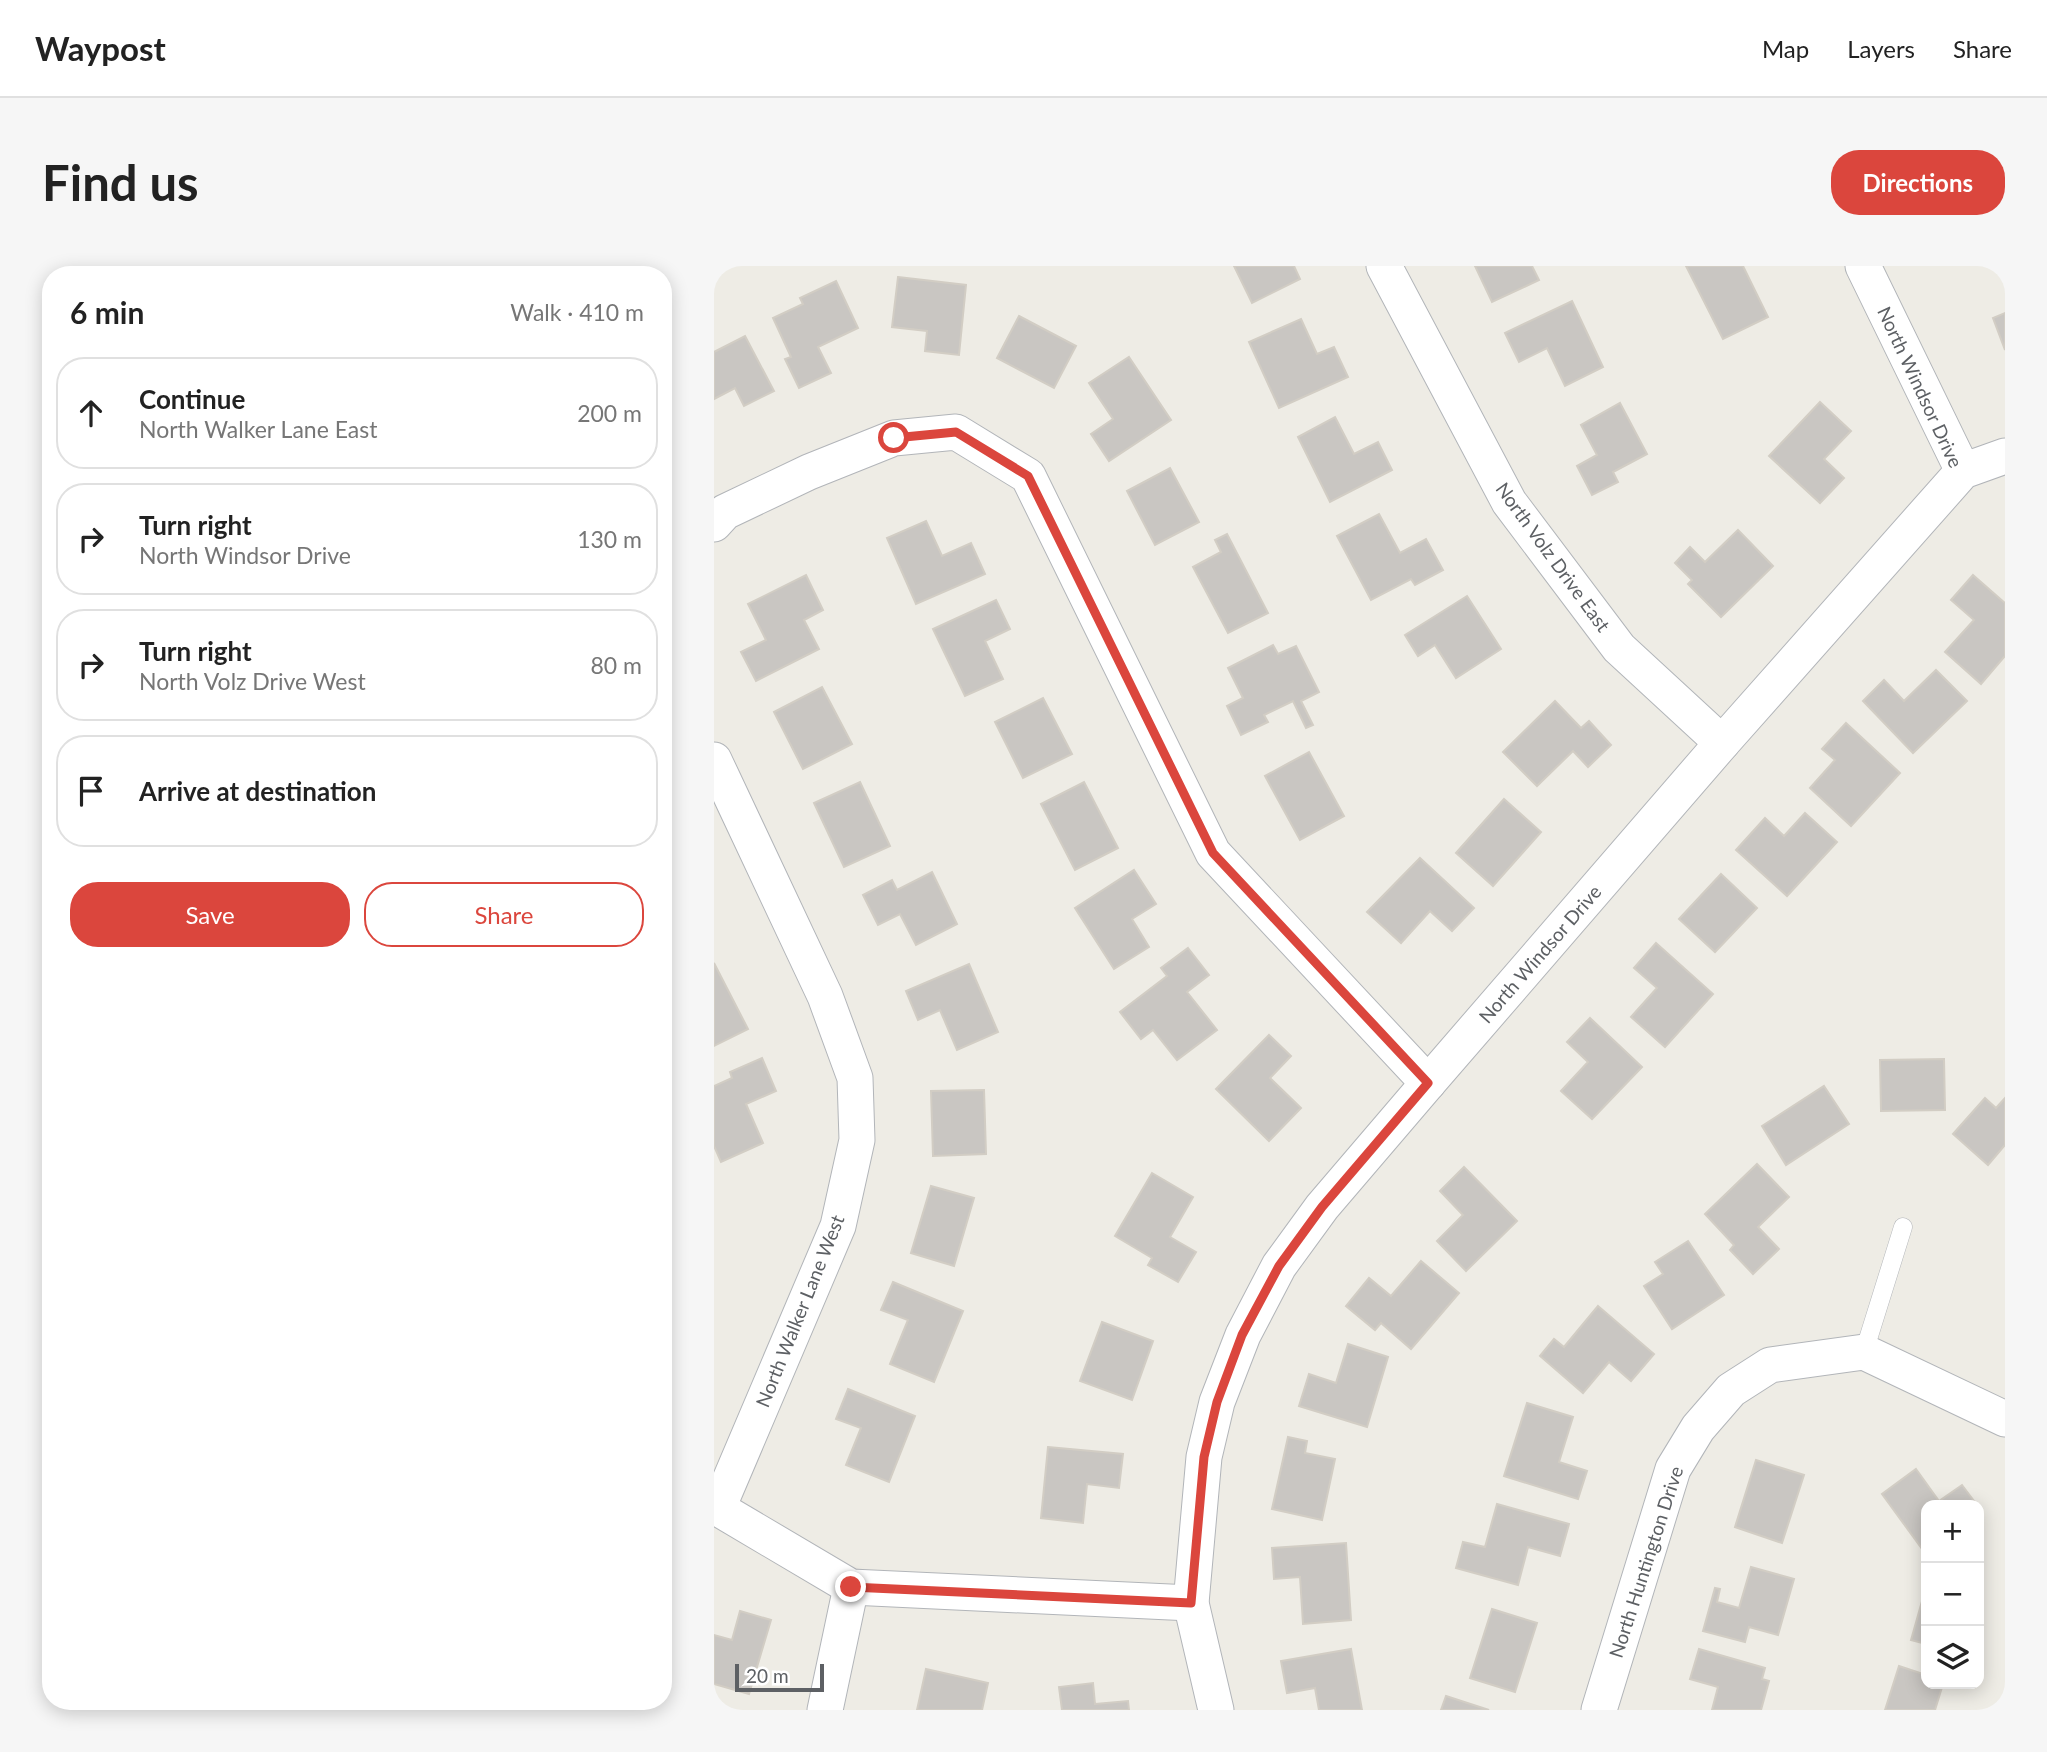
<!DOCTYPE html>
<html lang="en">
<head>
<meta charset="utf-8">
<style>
	body { margin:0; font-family:Lato,sans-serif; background:#f6f6f6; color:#222 }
	.controls { position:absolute; right:21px; bottom:21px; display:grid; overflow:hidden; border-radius:14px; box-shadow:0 4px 18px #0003 }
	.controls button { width:63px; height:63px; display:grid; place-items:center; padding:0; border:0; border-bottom:2px solid #e0e0e0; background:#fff; color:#222; font:35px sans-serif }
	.scale { position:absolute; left:21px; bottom:18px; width:89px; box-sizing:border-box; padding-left:7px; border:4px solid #5d6064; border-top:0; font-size:19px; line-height:24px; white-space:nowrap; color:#5d6064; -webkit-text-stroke:5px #fff; paint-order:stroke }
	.stop { position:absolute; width:21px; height:21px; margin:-16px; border:5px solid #db463d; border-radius:50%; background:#fff }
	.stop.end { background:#db463d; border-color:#fff; box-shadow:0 2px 7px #0008 }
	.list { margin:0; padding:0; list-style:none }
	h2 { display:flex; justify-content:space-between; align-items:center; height:91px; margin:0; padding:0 28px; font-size:30px }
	h2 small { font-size:23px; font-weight:400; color:#767676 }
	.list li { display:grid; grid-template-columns:46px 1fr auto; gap:21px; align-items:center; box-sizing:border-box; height:112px; margin:0 14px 14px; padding:0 14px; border:2px solid #e0e0e0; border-radius:28px }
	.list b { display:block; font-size:26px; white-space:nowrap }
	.list p { margin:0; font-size:23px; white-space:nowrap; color:#767676 }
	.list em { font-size:23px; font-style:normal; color:#767676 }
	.actions { display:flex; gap:14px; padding:21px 28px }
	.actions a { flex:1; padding:16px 0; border:2px solid #db463d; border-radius:28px; text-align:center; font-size:24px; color:#db463d }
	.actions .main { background:#db463d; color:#fff }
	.icon { flex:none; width:38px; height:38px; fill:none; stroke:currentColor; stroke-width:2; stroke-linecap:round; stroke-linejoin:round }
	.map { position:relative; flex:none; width:1291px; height:1444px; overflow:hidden; border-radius:28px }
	header { display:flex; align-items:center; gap:42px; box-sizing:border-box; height:98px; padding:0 35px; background:#fff; border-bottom:2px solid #e0e0e0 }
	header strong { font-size:33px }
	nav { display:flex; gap:38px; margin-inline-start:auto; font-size:24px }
	.intro { display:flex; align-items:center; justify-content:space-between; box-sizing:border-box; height:168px; padding:0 42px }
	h1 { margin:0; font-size:49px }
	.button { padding:18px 32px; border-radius:28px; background:#db463d; color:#fff; font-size:24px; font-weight:700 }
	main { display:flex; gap:42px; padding:0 42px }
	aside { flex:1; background:#fff; border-radius:28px; box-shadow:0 4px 18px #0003 }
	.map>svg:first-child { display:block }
	.building { fill:#c9c6c2; stroke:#d2cdc4; stroke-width:2 }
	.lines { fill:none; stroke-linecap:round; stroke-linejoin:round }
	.service-casing { stroke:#b2b5b9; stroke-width:19 }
	.minor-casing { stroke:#b2b5b9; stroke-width:37 }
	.service { stroke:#fff; stroke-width:18 }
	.minor { stroke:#fff; stroke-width:35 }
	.route { stroke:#db463d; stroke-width:9 }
	.labels { text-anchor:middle; stroke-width:6; stroke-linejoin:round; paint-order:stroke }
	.street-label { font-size:19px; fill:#5d6064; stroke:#fff }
</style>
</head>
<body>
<header>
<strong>Waypost</strong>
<nav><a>Map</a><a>Layers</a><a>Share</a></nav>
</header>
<div class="intro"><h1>Find us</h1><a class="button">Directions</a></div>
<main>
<aside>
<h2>6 min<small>Walk · 410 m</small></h2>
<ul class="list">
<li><svg class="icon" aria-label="ahead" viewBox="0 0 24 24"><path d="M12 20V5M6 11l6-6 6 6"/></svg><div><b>Continue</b><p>North Walker Lane East</p></div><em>200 m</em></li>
<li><svg class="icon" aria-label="right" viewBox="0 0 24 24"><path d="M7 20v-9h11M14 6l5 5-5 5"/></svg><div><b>Turn right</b><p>North Windsor Drive</p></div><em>130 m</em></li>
<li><svg class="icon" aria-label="right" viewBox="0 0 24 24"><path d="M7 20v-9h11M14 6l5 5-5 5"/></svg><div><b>Turn right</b><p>North Volz Drive West</p></div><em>80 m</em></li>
<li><svg class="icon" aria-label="arrive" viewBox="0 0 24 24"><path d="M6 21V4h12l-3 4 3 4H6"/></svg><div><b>Arrive at destination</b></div></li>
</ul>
<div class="actions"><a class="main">Save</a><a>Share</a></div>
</aside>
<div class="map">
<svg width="1291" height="1444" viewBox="0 0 1291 1444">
	<rect width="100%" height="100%" fill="#eeece5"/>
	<g class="building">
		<path d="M520,0H580L586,13L538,37Z"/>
		<path d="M761,0H818L825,14L778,36Z"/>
		<path d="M972,0H1029L1054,51L1009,73Z"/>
		<path d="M184,11L252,19L245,89L211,85L213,65L178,61Z"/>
		<path d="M122,15L144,62L104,81L117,107L85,122L71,93L77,91L59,52L89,38L86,32Z"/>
		<path d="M858,35L889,101L851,120L833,82L805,96L791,67Z"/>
		<path d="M1291,47V84L1279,52Z"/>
		<path d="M305,50L362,80L340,122L283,92Z"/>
		<path d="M587,53L603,88L620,81L634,111L565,142L535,76Z"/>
		<path d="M31,70L60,125L30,140L21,122L0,133V86Z"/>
		<path d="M415,91L457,154L395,195L377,168L399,153L375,117Z"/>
		<path d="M1106,136L1137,165L1110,193L1130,212L1106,237L1055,190Z"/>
		<path d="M906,137L933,188L899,206L904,216L878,229L863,200L883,189L867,159Z"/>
		<path d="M621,151L640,188L664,176L678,204L616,236L584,171Z"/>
		<path d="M456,202L485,256L441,279L413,225Z"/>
		<path d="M665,248L686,287L712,273L729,304L701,319L697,313L657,334L623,270Z"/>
		<path d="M212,255L228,290L257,277L271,308L202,338L173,272Z"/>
		<path d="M1024,264L1059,300L1007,351L974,318L978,314L961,297L976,281L991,296Z"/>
		<path d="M513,268L554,347L514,367L479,301L507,286L501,274Z"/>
		<path d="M92,309L109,344L90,354L105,383L42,415L27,386L52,374L34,338Z"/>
		<path d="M1259,309L1291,337V390L1267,418L1231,386L1260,354L1237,334Z"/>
		<path d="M753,330L787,383L742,412L721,379L704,390L691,369Z"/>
		<path d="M282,334L296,363L271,375L289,413L251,430L219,363Z"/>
		<path d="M559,379L564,388L582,380L605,426L587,435L599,459L592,462L579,435L550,449L554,456L527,469L513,440L529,432L514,402Z"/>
		<path d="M1222,404L1253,435L1199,487L1149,435L1170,414L1190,435Z"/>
		<path d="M108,421L138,478L89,503L60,446Z"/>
		<path d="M329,432L358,488L309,512L281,456Z"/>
		<path d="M841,435L867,462L875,455L897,479L874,501L859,485L823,520L789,486Z"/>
		<path d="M1132,457L1186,507L1137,560L1096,522L1121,494L1108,483Z"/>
		<path d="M595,486L630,550L586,574L551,510Z"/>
		<path d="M146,516L176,580L130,601L100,537Z"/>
		<path d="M370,516L404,582L361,604L327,538Z"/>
		<path d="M790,533L827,566L779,620L742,587Z"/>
		<path d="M1091,547L1123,576L1073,630L1022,584L1051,552L1070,570Z"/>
		<path d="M706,592L760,642L738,665L716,645L687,677L653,646Z"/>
		<path d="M420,604L442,638L418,653L435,681L400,703L361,642Z"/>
		<path d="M218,606L243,658L202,679L186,648L164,659L149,629L178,614L183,624Z"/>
		<path d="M1007,608L1043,642L1001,686L965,653Z"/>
		<path d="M942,677L999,728L951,781L917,751L943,722L920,702Z"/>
		<path d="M474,682L495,709L473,726L503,764L463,794L439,764L427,773L406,746L453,710L447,702Z"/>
		<path d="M0,697L34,763L0,780Z"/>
		<path d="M255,698L284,766L243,784L226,744L204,754L192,725Z"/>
		<path d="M876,752L928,801L878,853L847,825L874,796L853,776Z"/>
		<path d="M555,769L577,790L556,812L587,842L555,875L502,823Z"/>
		<path d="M48,792L62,825L32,838L49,877L7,896L0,880V820L18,812L16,806Z"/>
		<path d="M1230,793L1231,844L1167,845L1166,794Z"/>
		<path d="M1110,820L1135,858L1072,899L1048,860Z"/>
		<path d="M270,824L272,888L219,890L217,825Z"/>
		<path d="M1271,832L1282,842L1291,832V879L1274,899L1239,868Z"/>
		<path d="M1043,898L1075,931L1044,961L1065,983L1039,1008L1016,984L1020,979L991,948Z"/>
		<path d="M750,901L803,955L752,1005L723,975L749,949L726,925Z"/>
		<path d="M438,907L479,931L456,971L482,986L464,1016L434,999L438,992L401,970Z"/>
		<path d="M217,920L260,932L240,1000L197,987Z"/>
		<path d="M974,975L1010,1029L958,1063L930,1020L949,1008L941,996Z"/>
		<path d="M707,995L745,1027L697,1083L667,1057L661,1064L632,1040L655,1012L677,1030Z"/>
		<path d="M179,1016L249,1045L220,1116L176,1098L194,1054L167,1044Z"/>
		<path d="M884,1040L940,1088L917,1115L895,1096L869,1127L826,1090L840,1073L850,1081Z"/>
		<path d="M388,1056L439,1075L418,1134L366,1115Z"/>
		<path d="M634,1078L674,1091L653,1161L585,1140L595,1108L622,1117Z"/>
		<path d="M134,1123L201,1150L175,1216L132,1199L147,1162L122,1153Z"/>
		<path d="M813,1137L859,1151L845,1196L873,1205L864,1233L790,1210Z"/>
		<path d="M574,1171L593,1175L591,1187L621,1193L608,1254L558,1243Z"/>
		<path d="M334,1181L409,1188L405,1222L373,1218L369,1257L327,1252Z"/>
		<path d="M1042,1194L1090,1209L1068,1277L1021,1261Z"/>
		<path d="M1202,1203L1225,1235L1248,1219L1263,1239H1212L1211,1287L1168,1228Z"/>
		<path d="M783,1238L855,1258L846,1290L814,1281L804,1319L742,1302L749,1276L771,1281Z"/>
		<path d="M632,1277L637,1354L589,1358L586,1311L560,1313L558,1282Z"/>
		<path d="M1037,1301L1080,1313L1064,1369L1035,1361L1031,1376L989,1365L1001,1322L1006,1323L1003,1336L1025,1342Z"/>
		<path d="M1212,1321V1378L1197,1374Z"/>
		<path d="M778,1343L823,1357L801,1426L756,1412Z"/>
		<path d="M26,1345L57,1354L35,1428L0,1418V1369L18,1374Z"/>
		<path d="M637,1383L648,1444H605L601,1422L573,1427L567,1395Z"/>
		<path d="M985,1383L1051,1402L1048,1413L1055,1415L1047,1444H998L1004,1421L976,1413Z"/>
		<path d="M1185,1400L1212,1409V1418H1229L1221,1444H1171Z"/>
		<path d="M212,1403L274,1417L268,1444H203Z"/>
		<path d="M379,1417L381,1438L414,1435L415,1444H348L345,1421Z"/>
		<path d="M732,1430L775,1444H727Z"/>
	</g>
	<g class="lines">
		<defs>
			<path id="service" d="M1150,1086L1189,961"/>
			<g id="minor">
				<path d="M670,0L795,236L905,382L1008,477"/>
				<path d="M1149,0L1249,205"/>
				<path d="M0,258L11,246L95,206L180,172L242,166L314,210L499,587L714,817"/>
				<path d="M0,494L111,730L141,812L143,874L124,960L4,1242"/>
				<path d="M0,1240L137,1321L477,1337"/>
				<path d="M111,1444L137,1321"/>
				<path d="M502,1444L477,1337L490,1191L503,1136L529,1069L565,1000L608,941L714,817L1008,477L1249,205L1291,190"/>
				<path d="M885,1444L959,1203L984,1162L1017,1124L1056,1099L1150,1086L1291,1153"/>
			</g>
		</defs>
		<use href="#service" class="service-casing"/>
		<use href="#minor" class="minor-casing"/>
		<use href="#service" class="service"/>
		<use href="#minor" class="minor"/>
	</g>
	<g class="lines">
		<path class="route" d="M137,1321L477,1337L490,1191L503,1136L528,1069L565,1000L608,941L714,817L499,587L314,210L242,166L180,172"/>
	</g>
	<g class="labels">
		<g class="street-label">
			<text transform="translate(1206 121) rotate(65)" y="7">North Windsor Drive</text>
			<text transform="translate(839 291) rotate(54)" y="7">North Volz Drive East</text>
			<text transform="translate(826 688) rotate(-49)" y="7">North Windsor Drive</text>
			<text transform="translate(86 1045) rotate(-68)" y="7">North Walker Lane West</text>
			<text transform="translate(932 1296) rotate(-72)" y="7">North Huntington Drive</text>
		</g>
	</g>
</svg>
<div class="controls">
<button>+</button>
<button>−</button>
<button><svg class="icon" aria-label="layers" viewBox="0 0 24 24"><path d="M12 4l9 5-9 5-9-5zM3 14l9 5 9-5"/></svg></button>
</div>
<div class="scale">20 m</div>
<div class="stop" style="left:180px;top:172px"></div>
<div class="stop end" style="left:137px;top:1321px"></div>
</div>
</main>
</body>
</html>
